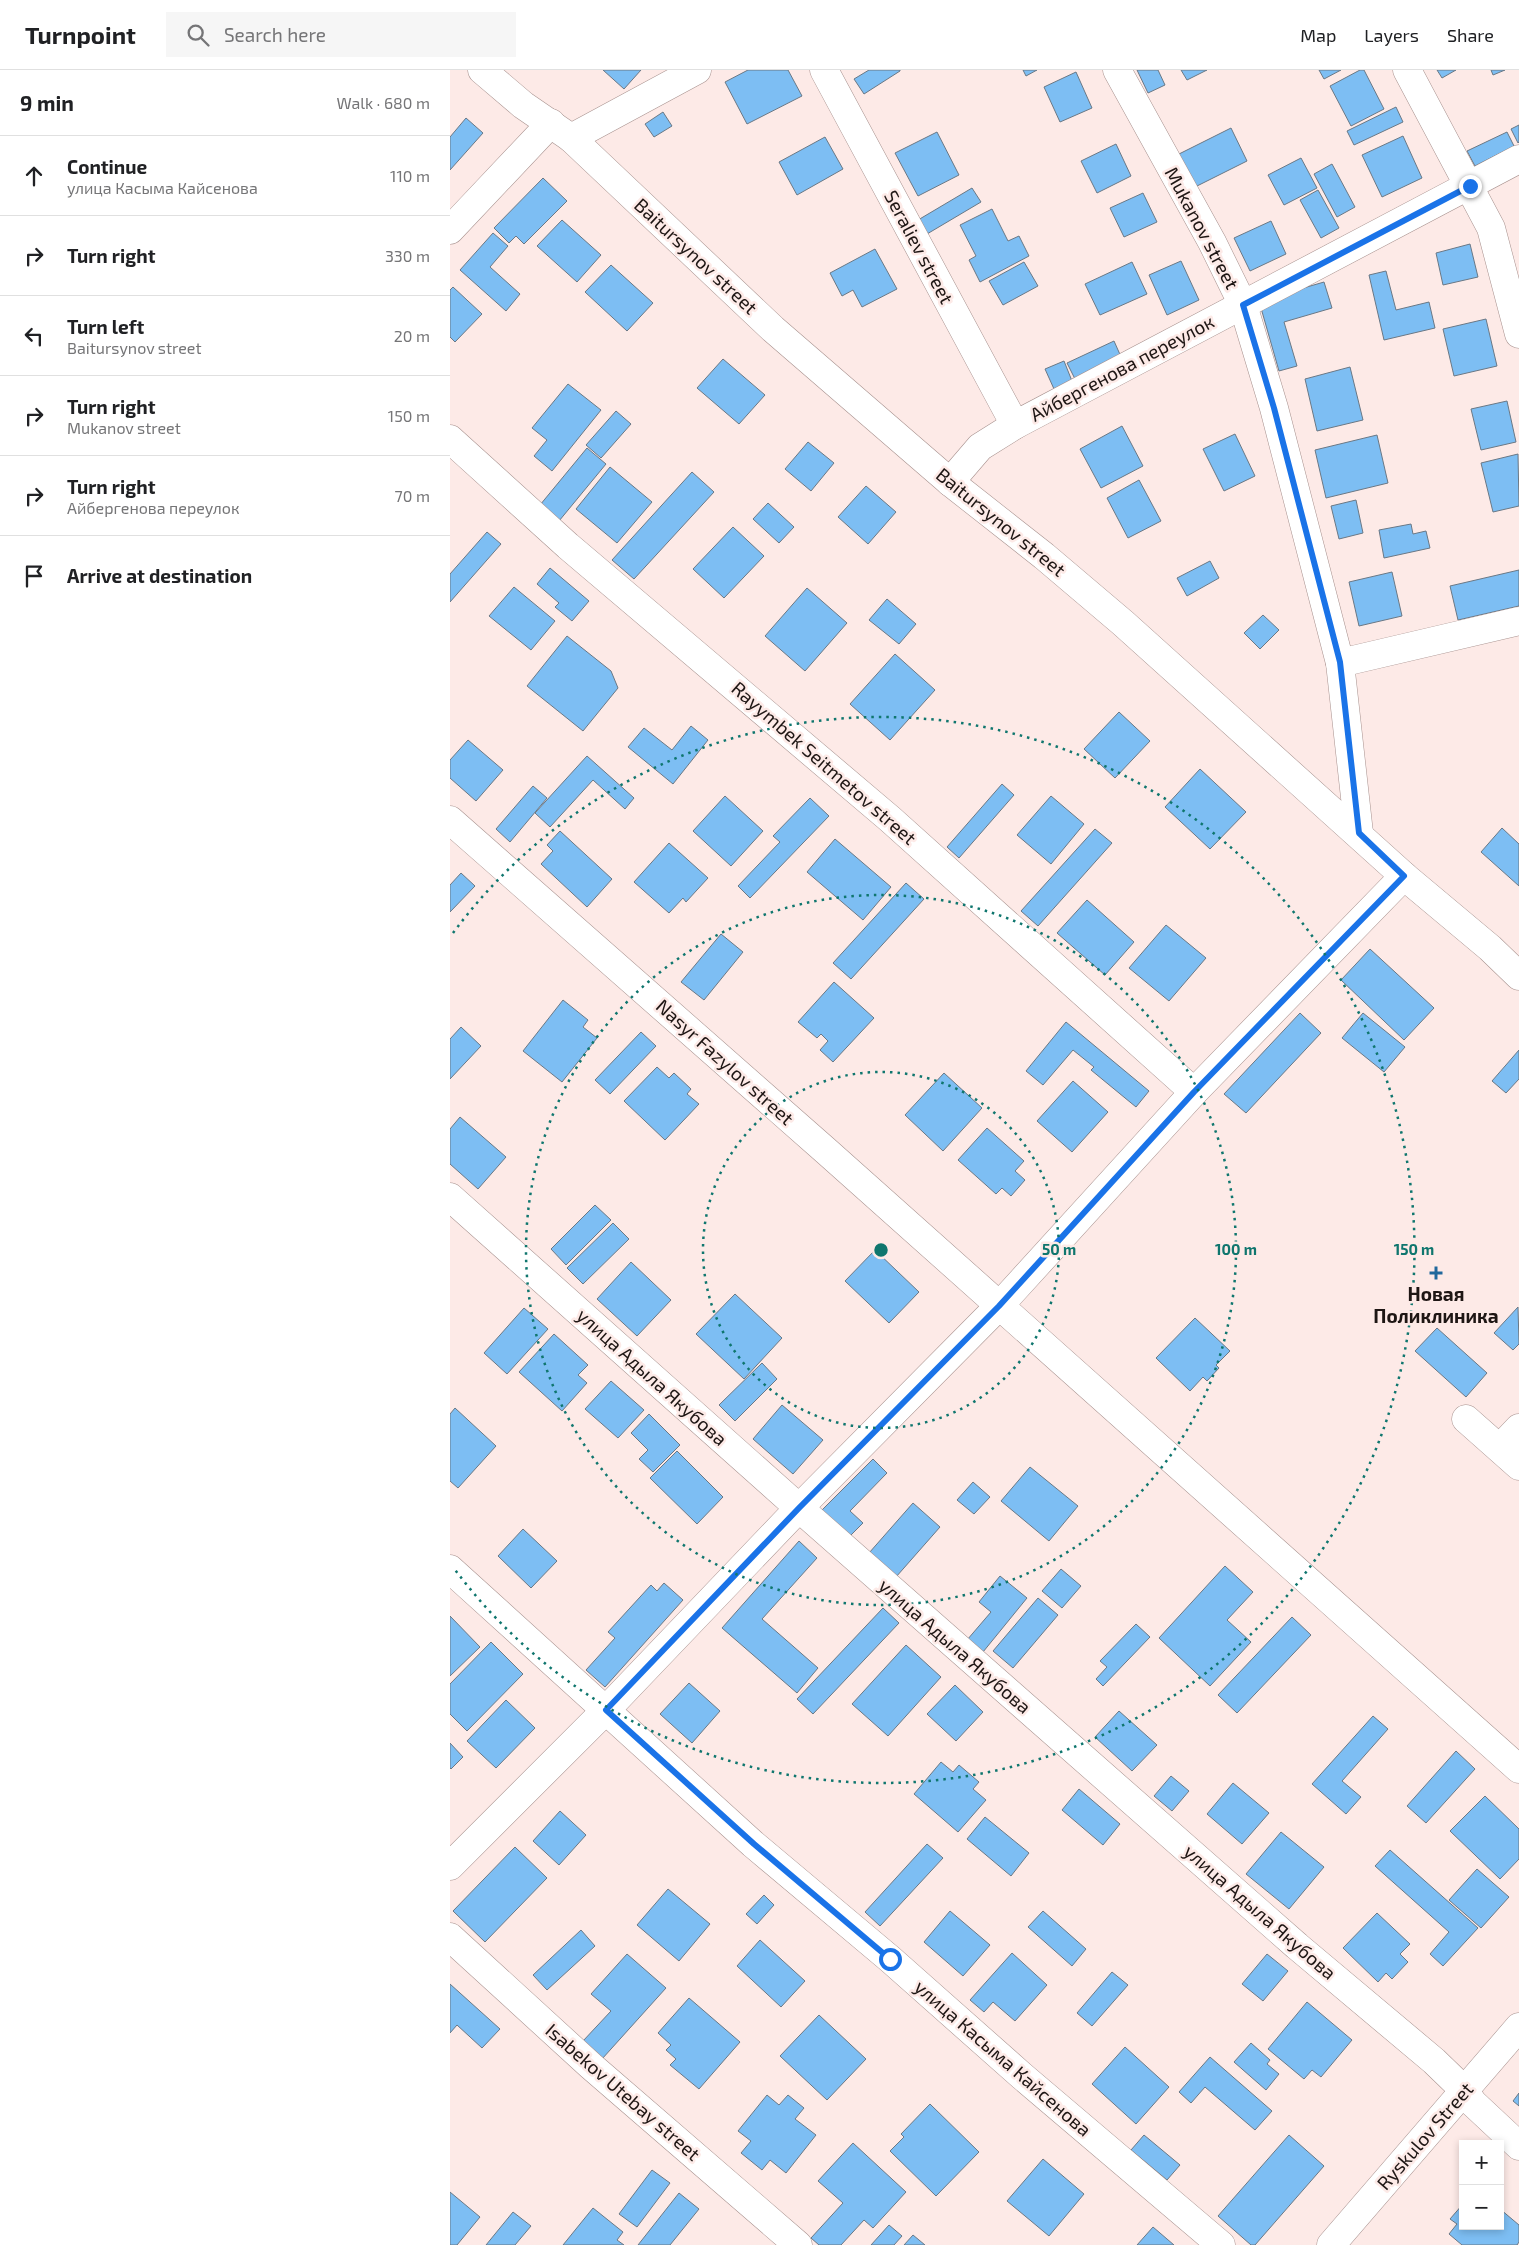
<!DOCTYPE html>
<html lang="en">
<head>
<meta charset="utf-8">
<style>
	body { margin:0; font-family:"Exo 2",sans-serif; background:#f6f6f6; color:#202124 }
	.controls { position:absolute; right:15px; bottom:15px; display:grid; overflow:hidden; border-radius:0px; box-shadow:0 2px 8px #0003 }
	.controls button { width:45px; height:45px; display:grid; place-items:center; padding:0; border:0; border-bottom:1px solid #e0e0e0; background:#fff; color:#202124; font:25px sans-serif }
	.stop { position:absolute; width:15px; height:15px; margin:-11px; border:4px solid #1a73e8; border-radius:50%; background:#fff }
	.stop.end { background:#1a73e8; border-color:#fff; box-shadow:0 1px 5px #0008 }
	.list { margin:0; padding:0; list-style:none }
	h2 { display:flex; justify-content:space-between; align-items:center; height:65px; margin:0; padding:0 20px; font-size:21px }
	h2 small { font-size:16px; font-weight:400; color:#757577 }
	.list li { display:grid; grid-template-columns:32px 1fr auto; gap:15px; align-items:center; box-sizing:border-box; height:80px; padding:0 20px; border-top:1px solid #e0e0e0 }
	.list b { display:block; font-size:19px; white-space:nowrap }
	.list p { margin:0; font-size:16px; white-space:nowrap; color:#757577 }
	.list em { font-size:16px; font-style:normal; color:#757577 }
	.icon { flex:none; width:28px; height:28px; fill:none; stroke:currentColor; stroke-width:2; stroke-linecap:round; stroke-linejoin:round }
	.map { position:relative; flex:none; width:1069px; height:2175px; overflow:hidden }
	header { display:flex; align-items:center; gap:30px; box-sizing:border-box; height:70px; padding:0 25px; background:#fff; border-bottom:1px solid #e0e0e0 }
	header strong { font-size:24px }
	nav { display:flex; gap:28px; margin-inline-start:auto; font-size:18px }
	.search { width:350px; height:45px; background:#f6f6f6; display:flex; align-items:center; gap:12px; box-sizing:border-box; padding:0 18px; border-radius:0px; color:#757577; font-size:19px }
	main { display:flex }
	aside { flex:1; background:#fff }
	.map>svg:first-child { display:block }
	.building { fill:#7dbef3; stroke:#6a7885 }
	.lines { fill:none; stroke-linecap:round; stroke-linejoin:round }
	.minor-casing { stroke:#a7918e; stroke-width:29 }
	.minor { stroke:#fff; stroke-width:28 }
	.route { stroke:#1a73e8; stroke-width:6 }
	.ring { fill:none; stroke:#0f766e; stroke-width:2.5; stroke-dasharray:2.5 5 }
	.poi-dot { fill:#20689c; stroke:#fdeae7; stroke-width:2 }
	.labels { text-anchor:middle; stroke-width:5; stroke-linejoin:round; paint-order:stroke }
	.street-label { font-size:19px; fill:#1e1614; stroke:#fdeae7 }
	.poi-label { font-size:19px; font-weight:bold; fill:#1e1614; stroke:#fdeae7 }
	.centre { fill:#0f766e; stroke:#fdeae7; stroke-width:2.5 }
	.ring-label { font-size:15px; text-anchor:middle; font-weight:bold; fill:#0f766e; stroke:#fdeae7; stroke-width:5; stroke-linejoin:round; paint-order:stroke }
</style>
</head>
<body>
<header>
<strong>Turnpoint</strong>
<div class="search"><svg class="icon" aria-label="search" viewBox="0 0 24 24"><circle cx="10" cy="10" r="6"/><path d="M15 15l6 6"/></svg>Search here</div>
<nav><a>Map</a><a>Layers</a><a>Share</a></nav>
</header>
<main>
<aside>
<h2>9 min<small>Walk · 680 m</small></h2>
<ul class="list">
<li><svg class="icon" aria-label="ahead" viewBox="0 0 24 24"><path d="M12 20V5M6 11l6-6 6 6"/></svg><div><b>Continue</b><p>улица Касыма Кайсенова</p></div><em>110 m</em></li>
<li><svg class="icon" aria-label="right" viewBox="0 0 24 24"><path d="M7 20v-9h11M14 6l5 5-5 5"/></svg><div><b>Turn right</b></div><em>330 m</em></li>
<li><svg class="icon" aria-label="left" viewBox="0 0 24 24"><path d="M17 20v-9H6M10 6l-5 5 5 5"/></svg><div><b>Turn left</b><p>Baitursynov street</p></div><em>20 m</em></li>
<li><svg class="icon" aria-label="right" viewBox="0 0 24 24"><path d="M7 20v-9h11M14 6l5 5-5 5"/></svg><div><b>Turn right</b><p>Mukanov street</p></div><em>150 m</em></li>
<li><svg class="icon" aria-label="right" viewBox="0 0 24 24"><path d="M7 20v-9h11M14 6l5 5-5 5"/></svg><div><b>Turn right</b><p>Айбергенова переулок</p></div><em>70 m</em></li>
<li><svg class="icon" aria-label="arrive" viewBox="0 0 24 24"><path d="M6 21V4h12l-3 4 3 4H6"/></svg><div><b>Arrive at destination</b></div></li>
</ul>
</aside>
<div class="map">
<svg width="1069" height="2175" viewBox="0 0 1069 2175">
	<rect width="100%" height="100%" fill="#fdeae7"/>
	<g class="building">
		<path d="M153,0H191L174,19Z"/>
		<path d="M298,0H338L352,26L297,54L275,12Z"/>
		<path d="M419,0H450V1L414,24L404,9Z"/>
		<path d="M573,0H587L576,6Z"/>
		<path d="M687,0H708L715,15L698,23Z"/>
		<path d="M731,0H757L737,10Z"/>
		<path d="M869,0H891L874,9Z"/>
		<path d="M910,0H914L934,39L901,56L880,16Z"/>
		<path d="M987,0H1006L992,8Z"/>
		<path d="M1041,0H1055L1043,5Z"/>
		<path d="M626,2L642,38L610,52L594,17Z"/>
		<path d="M946,37L953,52L904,75L897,61Z"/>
		<path d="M213,42L222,56L204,67L195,54Z"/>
		<path d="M16,48L33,63L0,100V67Z"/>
		<path d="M1069,55V72L1068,73L1061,59Z"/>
		<path d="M781,58L797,91L743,118L727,85Z"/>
		<path d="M487,62L509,105L468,126L445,83Z"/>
		<path d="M1057,62L1064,76L1025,96L1017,81Z"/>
		<path d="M953,66L972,108L932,127L912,85Z"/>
		<path d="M375,67L393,99L347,125L329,92Z"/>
		<path d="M666,74L681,106L647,123L631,91Z"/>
		<path d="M851,88L867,118L834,135L818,105Z"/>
		<path d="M882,94L905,137L887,147L864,104Z"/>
		<path d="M93,108L117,131L74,174L66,166L59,173L44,158Z"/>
		<path d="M522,118L531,132L477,164L468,150Z"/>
		<path d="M868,120L889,158L871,168L850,130Z"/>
		<path d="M693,123L707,152L674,167L660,138Z"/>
		<path d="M542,139L558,171L569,166L579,186L530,212L519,190L526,186L510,155Z"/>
		<path d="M112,150L151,185L127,212L87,176Z"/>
		<path d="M821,151L836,184L800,201L784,168Z"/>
		<path d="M43,163L58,176L40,197L70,224L56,241L10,200Z"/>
		<path d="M1020,174L1028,207L993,215L986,183Z"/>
		<path d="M425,179L447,219L412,237L403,220L392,226L380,203Z"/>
		<path d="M731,191L749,230L717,245L699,205Z"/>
		<path d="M574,192L588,216L553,235L539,211Z"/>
		<path d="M682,192L697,224L650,245L635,214Z"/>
		<path d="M161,195L203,233L177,261L135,222Z"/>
		<path d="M936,201L946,240L979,232L985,258L934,270L919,205Z"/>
		<path d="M874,212L882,238L834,252L847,296L829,301L809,231Z"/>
		<path d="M3,217L32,244L5,272L0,267V220Z"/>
		<path d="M1036,249L1047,296L1004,306L993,259Z"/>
		<path d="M664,271L672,289L626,311L617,293Z"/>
		<path d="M273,289L315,325L289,354L247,318Z"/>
		<path d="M614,291L622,311L604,319L595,299Z"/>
		<path d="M900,297L913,350L867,361L855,309Z"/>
		<path d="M118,314L151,340L102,401L84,386L97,370L82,358Z"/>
		<path d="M1057,331L1066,372L1031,380L1021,339Z"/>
		<path d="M166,341L181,354L151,388L136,375Z"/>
		<path d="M672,356L693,396L651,418L630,379Z"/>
		<path d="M785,364L805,406L774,421L753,379Z"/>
		<path d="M927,365L938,413L876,428L865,380Z"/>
		<path d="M358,372L384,393L361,421L335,399Z"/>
		<path d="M137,378L156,394L109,451L90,435Z"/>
		<path d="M1068,384L1069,436L1043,442L1031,393Z"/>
		<path d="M160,397L202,432L167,473L126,439Z"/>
		<path d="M242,402L264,422L184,509L162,490Z"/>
		<path d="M689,410L711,451L678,468L657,428Z"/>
		<path d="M416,416L446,442L418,474L388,447Z"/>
		<path d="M906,430L913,463L889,469L881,436Z"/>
		<path d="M318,433L344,457L329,473L303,449Z"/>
		<path d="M961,454L963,464L976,461L980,478L934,488L929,460Z"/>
		<path d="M283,457L314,486L274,528L243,499Z"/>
		<path d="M37,462L51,474L0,532V504Z"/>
		<path d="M760,491L769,508L737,526L727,508Z"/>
		<path d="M100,498L139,531L122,551L105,537L109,533L87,514Z"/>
		<path d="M1069,500V536L1008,550L1000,516Z"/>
		<path d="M942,502L952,546L909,556L899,512Z"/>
		<path d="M64,517L105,551L81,580L39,546Z"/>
		<path d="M357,518L397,553L355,601L315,566Z"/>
		<path d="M437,529L466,554L449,574L419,550Z"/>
		<path d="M813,545L829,560L810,579L794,563Z"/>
		<path d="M117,566L161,601L168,618L133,661L77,616Z"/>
		<path d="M445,584L485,620L440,670L400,634Z"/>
		<path d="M669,642L700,671L665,708L634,679Z"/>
		<path d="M241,656L258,670L223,714L178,677L194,658L222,680Z"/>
		<path d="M18,670L53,700L26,731L0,708V690Z"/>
		<path d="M137,686L184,728L175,739L143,710L100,757L85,743Z"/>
		<path d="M750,699L796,742L760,779L715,737Z"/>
		<path d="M552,714L564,725L509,788L497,777Z"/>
		<path d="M83,716L97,728L60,772L46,759Z"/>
		<path d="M275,726L313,761L281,796L243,761Z"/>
		<path d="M601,726L634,754L601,794L567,765Z"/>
		<path d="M360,728L379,746L300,828L288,816L330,772L323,766Z"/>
		<path d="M1052,758L1069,774V816L1031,782Z"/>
		<path d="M645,759L662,773L588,856L571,841Z"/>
		<path d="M110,761L162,809L137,837L91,794L103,781L97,775Z"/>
		<path d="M385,769L441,817L413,850L357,802Z"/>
		<path d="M219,773L258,808L236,832L233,828L219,843L184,812Z"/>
		<path d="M11,803L25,816L0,842V815Z"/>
		<path d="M456,813L474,829L401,909L383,893Z"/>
		<path d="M637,830L684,872L655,905L607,863Z"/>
		<path d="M716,855L756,888L719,931L679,898Z"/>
		<path d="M271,864L293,882L254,930L231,912Z"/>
		<path d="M920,879L984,938L954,970L891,910Z"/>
		<path d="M384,912L424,948L383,992L370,980L378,971L371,964L367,968L348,952Z"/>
		<path d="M113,930L138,950L133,957L147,968L112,1012L73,981Z"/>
		<path d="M850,943L871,963L796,1043L774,1024Z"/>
		<path d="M913,943L955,977L934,1002L892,968Z"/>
		<path d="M616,952L699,1021L686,1037L641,1000L644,997L623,980L593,1015L576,1001Z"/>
		<path d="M11,957L31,976L0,1009V969Z"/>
		<path d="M191,962L206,976L160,1024L145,1010Z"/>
		<path d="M1069,980V1009L1056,1023L1042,1011Z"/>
		<path d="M207,997L219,1008L224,1003L241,1019L237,1024L249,1034L215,1070L174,1031Z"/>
		<path d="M494,1003L532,1038L493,1081L455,1045Z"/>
		<path d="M623,1011L658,1042L622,1082L587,1051Z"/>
		<path d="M10,1047L56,1087L28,1119L0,1094V1059Z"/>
		<path d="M537,1058L574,1091L565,1101L575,1110L561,1126L552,1118L546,1124L508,1090Z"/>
		<path d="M145,1135L161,1150L116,1195L101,1179Z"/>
		<path d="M163,1153L179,1169L133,1214L117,1198Z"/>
		<path d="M425,1180L469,1222L439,1253L395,1211Z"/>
		<path d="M181,1192L221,1230L187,1266L147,1229Z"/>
		<path d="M285,1224L332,1268L294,1309L246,1264Z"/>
		<path d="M1068,1237L1069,1274L1063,1280L1044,1263Z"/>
		<path d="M74,1238L98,1259L57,1304L34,1283Z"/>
		<path d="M745,1248L780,1281L766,1295L769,1298L757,1311L753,1307L740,1321L706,1288Z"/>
		<path d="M987,1258L1037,1303L1016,1327L965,1281Z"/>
		<path d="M104,1264L138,1295L128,1305L137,1313L112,1341L69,1302Z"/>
		<path d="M312,1293L327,1309L285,1351L269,1335Z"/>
		<path d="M161,1311L194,1340L168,1368L135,1339Z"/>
		<path d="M332,1335L373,1370L343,1404L303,1369Z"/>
		<path d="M5,1338L46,1376L8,1418L0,1411V1344Z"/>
		<path d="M199,1344L230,1375L203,1402L189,1389L198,1380L181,1363Z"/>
		<path d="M227,1381L273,1427L247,1454L200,1408Z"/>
		<path d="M423,1389L437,1403L400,1441L413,1453L398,1468L371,1441Z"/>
		<path d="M580,1397L628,1436L599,1471L551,1431Z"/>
		<path d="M523,1412L540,1427L524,1444L507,1430Z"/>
		<path d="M463,1433L490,1457L446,1507L419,1483Z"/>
		<path d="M73,1459L107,1491L81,1518L48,1486Z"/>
		<path d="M349,1471L367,1488L312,1549L368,1598L347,1623L272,1558Z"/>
		<path d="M775,1496L803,1522L777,1550L801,1572L760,1616L709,1568Z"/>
		<path d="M611,1499L631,1516L612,1538L592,1521Z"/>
		<path d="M550,1506L577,1528L533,1582L517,1570L541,1542L529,1532Z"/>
		<path d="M214,1513L233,1530L155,1617L136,1600L165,1568L158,1562L201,1515L207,1521Z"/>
		<path d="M588,1528L608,1545L563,1598L543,1581Z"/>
		<path d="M433,1538L449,1553L363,1644L347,1629Z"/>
		<path d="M0,1546L30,1577L0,1606Z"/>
		<path d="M842,1547L861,1565L787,1643L768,1625Z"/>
		<path d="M686,1554L700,1567L653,1616L646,1609L657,1597L650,1591Z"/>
		<path d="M41,1572L73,1604L17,1661L0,1644V1614Z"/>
		<path d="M456,1575L491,1607L438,1666L402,1634Z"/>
		<path d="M239,1613L270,1641L242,1673L210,1644Z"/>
		<path d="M505,1615L533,1642L506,1671L477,1644Z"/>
		<path d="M56,1630L85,1658L46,1698L17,1671Z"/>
		<path d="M669,1641L707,1675L682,1701L645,1667Z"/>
		<path d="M923,1646L938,1659L892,1711L911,1727L896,1744L862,1714Z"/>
		<path d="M0,1673L13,1687L1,1699L0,1698Z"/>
		<path d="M1006,1681L1025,1699L976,1753L957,1736Z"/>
		<path d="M491,1692L503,1702L509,1695L529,1712L523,1719L536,1730L508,1762L464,1724Z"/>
		<path d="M721,1706L739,1721L722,1741L704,1726Z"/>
		<path d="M783,1713L819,1743L792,1774L757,1744Z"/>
		<path d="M629,1719L670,1754L653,1775L612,1740Z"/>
		<path d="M1035,1726L1069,1759V1789L1050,1809L1000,1761Z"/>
		<path d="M110,1741L136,1765L109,1795L83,1771Z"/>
		<path d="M535,1747L579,1783L561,1806L517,1769Z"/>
		<path d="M831,1762L874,1797L839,1839L796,1804Z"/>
		<path d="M477,1774L493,1788L430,1856L415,1842Z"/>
		<path d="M65,1777L97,1808L35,1872L3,1841Z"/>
		<path d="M940,1780L1028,1858L993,1896L980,1884L999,1862L925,1796Z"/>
		<path d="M1027,1799L1059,1827L1031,1858L999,1830Z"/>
		<path d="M218,1819L260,1854L229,1891L187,1855Z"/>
		<path d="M314,1825L324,1835L307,1854L296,1844Z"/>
		<path d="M500,1841L540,1875L513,1906L474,1872Z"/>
		<path d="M593,1841L636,1879L622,1896L578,1857Z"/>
		<path d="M927,1843L960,1874L950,1884L958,1892L942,1909L936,1903L928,1912L893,1878Z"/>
		<path d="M131,1860L145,1876L97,1920L83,1905Z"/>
		<path d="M310,1870L355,1911L331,1937L287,1896Z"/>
		<path d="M562,1883L597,1915L565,1951L543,1932L534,1942L520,1930Z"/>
		<path d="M177,1884L216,1918L152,1989L133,1971L161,1941L141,1924Z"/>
		<path d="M817,1884L838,1901L813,1931L792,1914Z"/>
		<path d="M662,1902L678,1915L642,1956L627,1943Z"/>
		<path d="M0,1914L50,1959L32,1978L7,1955L0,1963Z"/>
		<path d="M239,1928L290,1972L249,2019L220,1995L226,1989L216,1980L221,1975L208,1963Z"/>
		<path d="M857,1932L902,1970L871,2007L862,2000L854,2009L818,1979Z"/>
		<path d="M369,1945L416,1989L377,2030L330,1986Z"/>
		<path d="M801,1973L820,1990L817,1994L829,2004L816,2020L784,1992Z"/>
		<path d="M675,1977L719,2017L686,2054L642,2014Z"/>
		<path d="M760,1987L822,2041L805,2060L755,2017L741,2033L729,2022Z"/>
		<path d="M1069,2023V2036L1063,2031Z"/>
		<path d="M317,2025L329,2035L338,2025L354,2038L345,2049L366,2065L336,2103L320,2090L312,2100L291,2083L301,2071L288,2061Z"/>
		<path d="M480,2034L529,2082L486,2126L440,2081L454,2067L451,2064Z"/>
		<path d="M694,2065L730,2095L717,2110L681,2080Z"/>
		<path d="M839,2065L874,2096L805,2175H801L768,2146Z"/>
		<path d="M403,2073L456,2122L423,2158L414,2150L391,2175H369L361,2168L393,2133L368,2111Z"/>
		<path d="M593,2089L634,2124L599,2166L557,2131Z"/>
		<path d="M202,2100L220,2113L187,2157L169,2144Z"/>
		<path d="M0,2122L30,2147L7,2175H0Z"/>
		<path d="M229,2123L249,2139L220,2175H188Z"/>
		<path d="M1013,2134V2156H1050V2139L1069,2155V2172L1067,2175H1012L999,2164L1007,2154L1000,2149Z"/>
		<path d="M143,2138L173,2162L167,2170L174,2175H113Z"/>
		<path d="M63,2142L81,2156L65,2175H36Z"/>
		<path d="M439,2155L452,2166L444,2175H421Z"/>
		<path d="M703,2157L724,2175H687Z"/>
		<path d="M463,2165L475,2175H454Z"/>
	</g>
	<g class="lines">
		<defs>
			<g id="minor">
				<path d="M32,0L73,35L121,68L323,259L500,412L594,486L673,553L954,806L1040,878L1069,906"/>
				<path d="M374,0L565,355"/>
				<path d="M667,0L762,172L793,235L824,338L890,593L909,763"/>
				<path d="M957,0L1041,158L1069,264"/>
				<path d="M121,68L247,0"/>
				<path d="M0,160L101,53"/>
				<path d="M0,369L118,476L440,749L744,1022"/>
				<path d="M500,412L530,377L565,355L1069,89"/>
				<path d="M890,593L1069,551"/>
				<path d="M0,750L375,1080L1069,1699"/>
				<path d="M0,1127L349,1438L847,1876L984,1991L1014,2020L1023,2033L1069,2076"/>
				<path d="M1016,1349L1069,1396"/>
				<path d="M1050,1378L1069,1358"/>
				<path d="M0,1499L303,1774L440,1889L572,2006L771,2175"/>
				<path d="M0,1796L156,1640L349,1438L549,1236L744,1022L954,806"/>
				<path d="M0,1867L141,1996L348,2175"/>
				<path d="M881,2175L1069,1957"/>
			</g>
		</defs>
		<use href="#minor" class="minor-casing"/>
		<use href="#minor" class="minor"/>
	</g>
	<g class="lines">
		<path class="route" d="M440,1889L304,1774L156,1640L349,1438L549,1236L744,1022L954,806L909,763L890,592L824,338L793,235L1020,116"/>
	</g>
	<g class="ring">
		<circle cx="431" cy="1180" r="178"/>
		<circle cx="431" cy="1180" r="355"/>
		<path d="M3 863A533 533 0 1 1 3 1497"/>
	</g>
	<path class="poi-dot" d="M983.5 1195.5h5v5h5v5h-5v5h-5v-5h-5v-5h5z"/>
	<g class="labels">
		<g class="street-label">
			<text transform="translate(752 158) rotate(62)" y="7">Mukanov street</text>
			<text transform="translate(469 177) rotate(62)" y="7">Seraliev street</text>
			<text transform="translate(246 186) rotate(43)" y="7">Baitursynov street</text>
			<text transform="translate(672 298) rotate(-28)" y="7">Айбергенова переулок</text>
			<text transform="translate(551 452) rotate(39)" y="7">Baitursynov street</text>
			<text transform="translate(374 693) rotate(41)" y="7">Rayymbek Seitmetov street</text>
			<text transform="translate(275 992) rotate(42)" y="7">Nasyr Fazylov street</text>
			<text transform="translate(202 1307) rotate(42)" y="7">улица Адыла Якубова</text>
			<text transform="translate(505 1576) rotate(41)" y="7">улица Адыла Якубова</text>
			<text transform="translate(810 1842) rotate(41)" y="7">улица Адыла Якубова</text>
			<text transform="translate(553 1988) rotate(41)" y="7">улица Касыма Кайсенова</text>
			<text transform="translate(173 2022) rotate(41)" y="7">Isabekov Utebay street</text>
			<text transform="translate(975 2066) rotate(-49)" y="7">Ryskulov Street</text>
		</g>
		<g class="poi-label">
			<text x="986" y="1231">Новая<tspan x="986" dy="22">Поликлиника</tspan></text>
		</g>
	</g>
	<circle cx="431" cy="1180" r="8" class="centre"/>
	<g class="ring-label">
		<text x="609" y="1185">50 m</text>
		<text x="786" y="1185">100 m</text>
		<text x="964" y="1185">150 m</text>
	</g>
</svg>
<div class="controls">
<button>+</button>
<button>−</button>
</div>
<div class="stop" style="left:440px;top:1889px"></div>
<div class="stop end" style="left:1020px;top:116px"></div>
</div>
</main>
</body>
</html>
